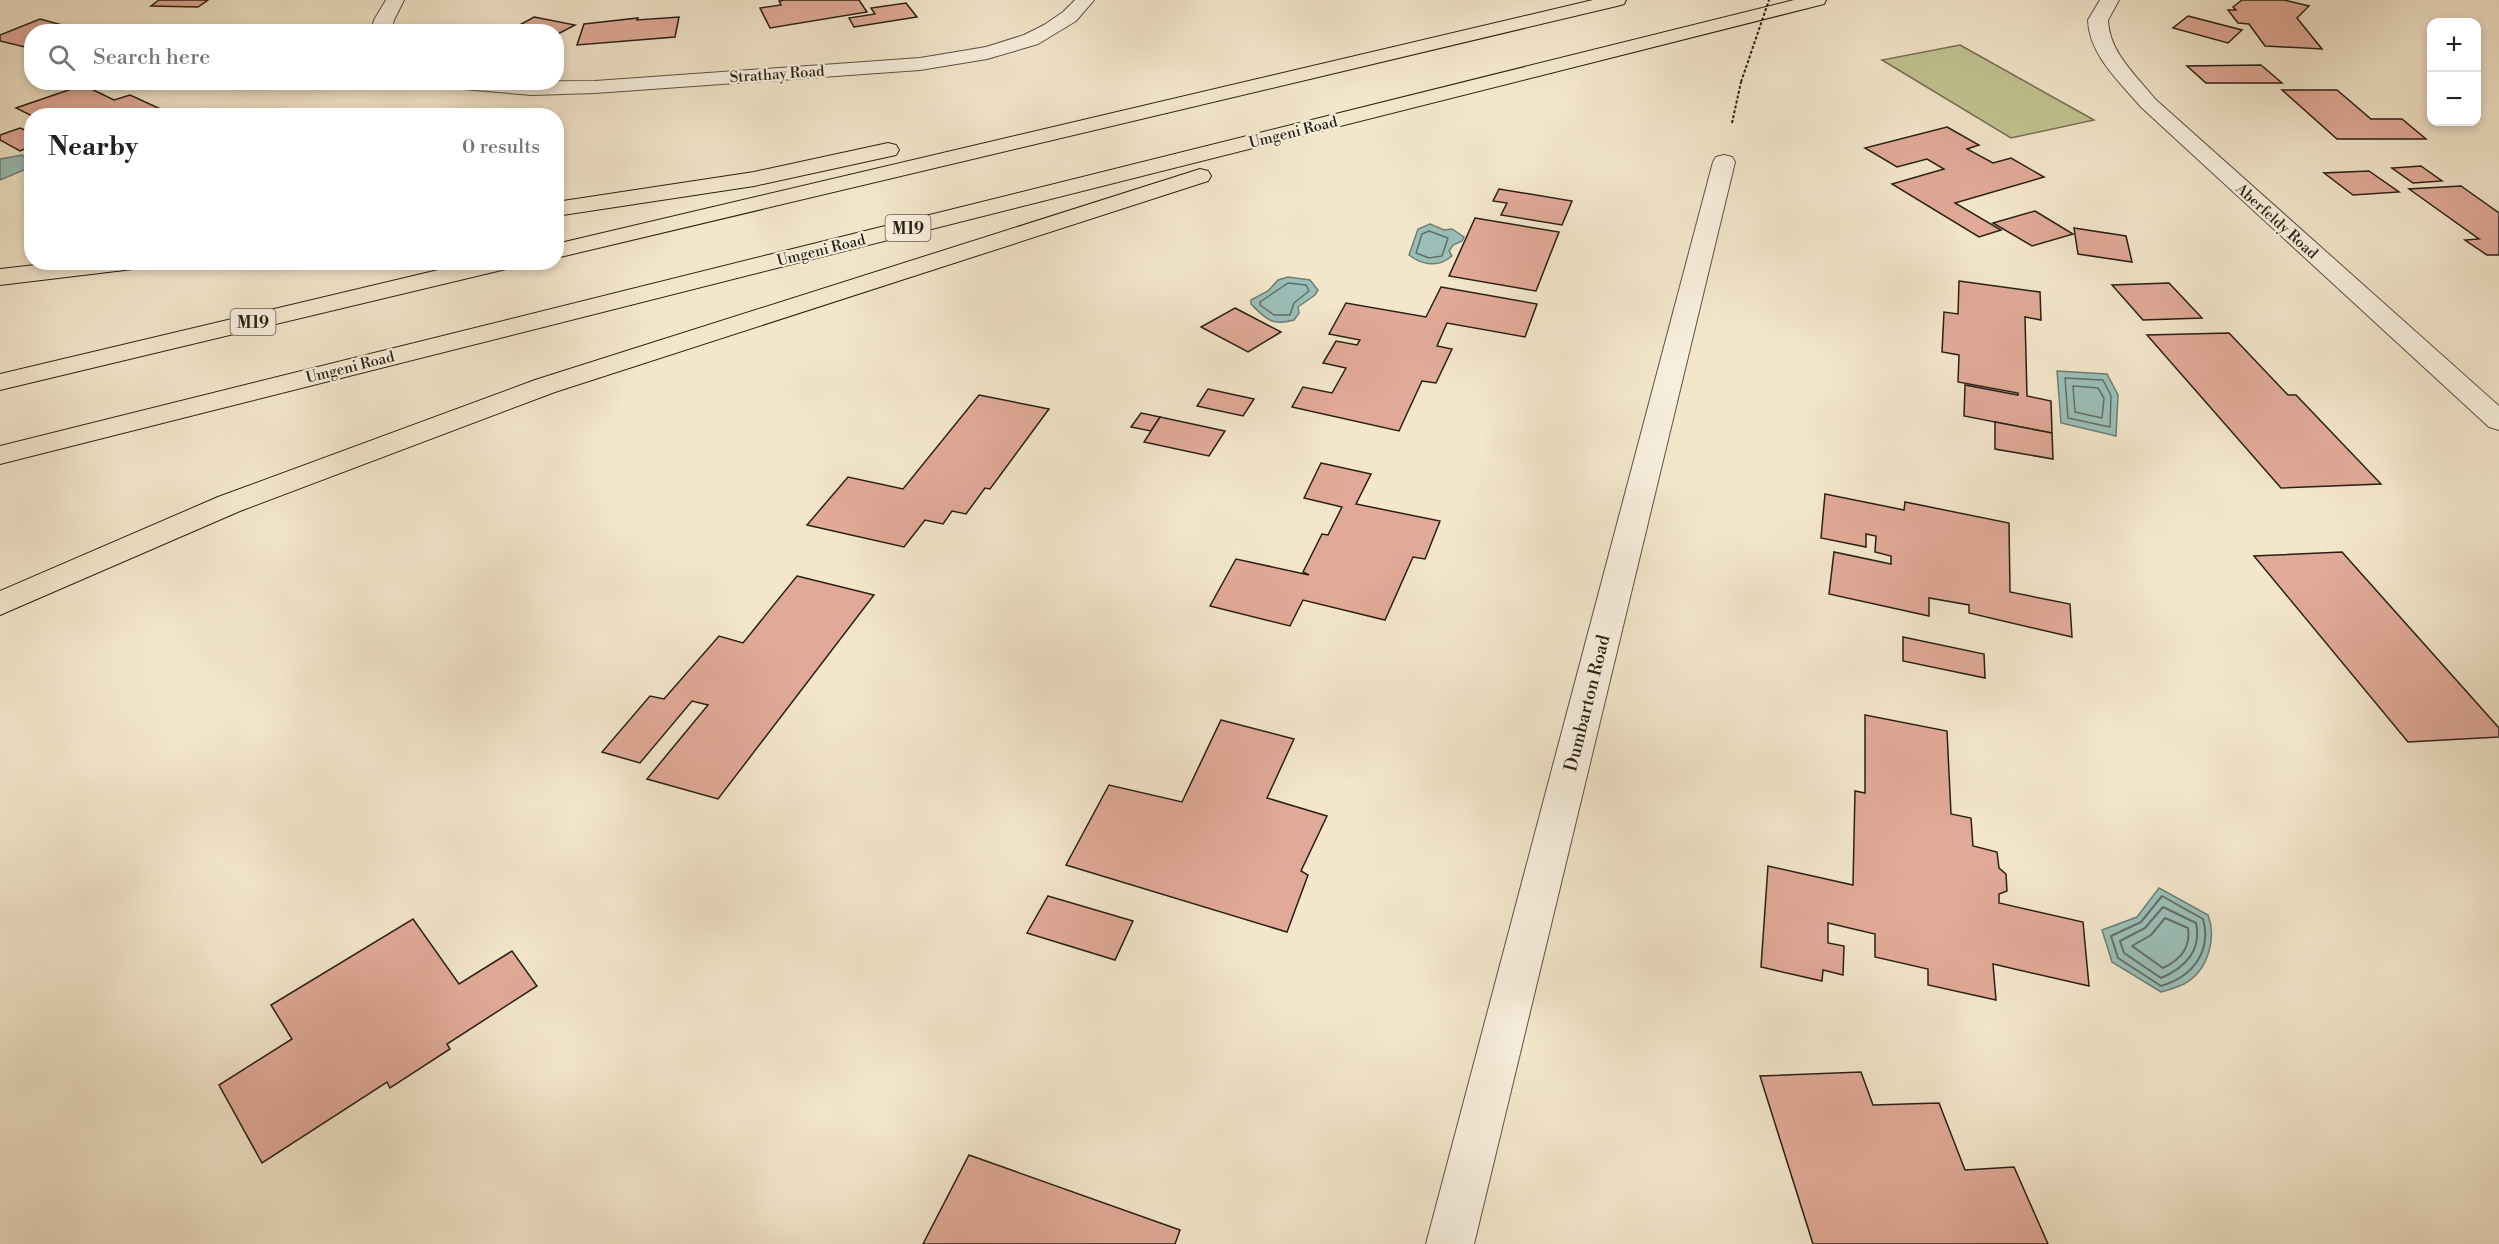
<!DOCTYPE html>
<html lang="en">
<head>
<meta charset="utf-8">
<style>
	body { margin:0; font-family:"Libre Bodoni",serif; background:#f2f2f2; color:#202124 }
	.controls { position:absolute; right:18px; top:18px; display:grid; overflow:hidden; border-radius:12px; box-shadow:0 3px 9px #0003 }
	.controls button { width:54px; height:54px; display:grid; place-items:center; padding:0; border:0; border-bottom:2px solid #e0e0e0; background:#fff; color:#202124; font:30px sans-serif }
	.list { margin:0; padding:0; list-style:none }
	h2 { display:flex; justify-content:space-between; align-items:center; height:78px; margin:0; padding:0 24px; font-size:26px }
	h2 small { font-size:20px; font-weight:400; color:#757577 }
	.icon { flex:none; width:33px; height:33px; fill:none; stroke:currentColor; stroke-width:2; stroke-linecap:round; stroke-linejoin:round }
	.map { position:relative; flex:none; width:2499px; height:1244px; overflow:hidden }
	.search { position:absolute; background:#fff; box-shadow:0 3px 9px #0003; left:24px; top:24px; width:540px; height:66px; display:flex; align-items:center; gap:15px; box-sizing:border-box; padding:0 21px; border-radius:24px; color:#757577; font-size:22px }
	.panel { position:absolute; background:#fff; box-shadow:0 3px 9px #0003; left:24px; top:108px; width:540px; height:162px; border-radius:24px }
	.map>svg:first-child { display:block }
	.green { fill:#c2c392; stroke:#767154; stroke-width:1.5 }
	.water { fill:#9bbfb8; stroke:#6d7f77; stroke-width:1.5 }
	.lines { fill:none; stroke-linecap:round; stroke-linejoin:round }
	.shore-far1 { stroke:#626f67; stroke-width:1.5 }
	.shore { stroke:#626f67; stroke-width:2 }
	.building { fill:#e1aa98; stroke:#291f16; stroke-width:1.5 }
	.minor-casing { stroke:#5c5143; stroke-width:2 }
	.motorway-casing { stroke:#291f16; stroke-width:2 }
	.path { stroke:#291f16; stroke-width:2; stroke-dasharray:3 2; stroke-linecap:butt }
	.minor { fill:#f7efdd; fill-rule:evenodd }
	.motorway { fill:#f3e6cb; fill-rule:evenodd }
	.path-bridge { stroke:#291f16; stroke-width:2; stroke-dasharray:3 2; stroke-linecap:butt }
	.labels { text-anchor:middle; stroke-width:4.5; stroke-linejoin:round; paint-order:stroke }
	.far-street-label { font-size:15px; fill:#291f16; stroke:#f7efdd }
	.shield { fill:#f7efdd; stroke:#675d52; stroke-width:1.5 }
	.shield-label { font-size:16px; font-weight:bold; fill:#291f16 }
	.street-label { font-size:18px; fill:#291f16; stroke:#f7efdd }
</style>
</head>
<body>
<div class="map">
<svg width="2499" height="1244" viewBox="0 0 2499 1244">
	<rect width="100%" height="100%" fill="#f3e6cb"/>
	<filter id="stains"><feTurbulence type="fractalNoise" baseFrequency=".00333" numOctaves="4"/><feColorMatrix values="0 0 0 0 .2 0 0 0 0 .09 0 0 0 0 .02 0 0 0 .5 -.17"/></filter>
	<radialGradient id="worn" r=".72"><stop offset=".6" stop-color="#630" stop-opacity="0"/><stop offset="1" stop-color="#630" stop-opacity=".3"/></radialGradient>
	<path class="green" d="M1960,45L2094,120L2011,138L1882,60Z"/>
	<g class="water">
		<path d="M22,155L31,162V167L0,180V159Z"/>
		<path d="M1430,224L1444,230L1452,229L1464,237L1462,241L1453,245L1449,251L1452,256C1438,268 1422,265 1409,255L1418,229Z"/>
		<path d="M1288,277L1310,280L1318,290L1315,295L1298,307L1299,313L1294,320C1272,326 1267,320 1251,304V300L1268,291L1278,280Z"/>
		<path d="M2057,371L2107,374L2118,395L2116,436L2061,423Z"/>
		<path d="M2159,888L2208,915C2217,938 2208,971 2184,984C2177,987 2169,990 2161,992L2112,962L2102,930L2137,917Z"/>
	</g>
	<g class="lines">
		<g class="shore-far1">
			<path d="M1429,231L1448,238L1442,256L1429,258L1416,253L1422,234Z"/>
			<path d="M1288,283L1306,285L1309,291L1294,303L1290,315H1274L1260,305V302Z"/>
			<path d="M2065,378L2103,380L2111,396L2110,427L2068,418Z"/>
			<path d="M2073,386L2098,388L2104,398L2102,418L2075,412Z"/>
		</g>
		<g class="shore">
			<path d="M2162,896L2203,919C2212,952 2192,977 2161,986L2118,958L2111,936L2141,922Z"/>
			<path d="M2163,907L2196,923C2202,950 2185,968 2161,978L2124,953L2120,941L2145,928Z"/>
			<path d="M2165,918L2188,928C2191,947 2180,960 2163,968L2132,946L2151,935Z"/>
		</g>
	</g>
	<g class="building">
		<path d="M159,0H208L198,7L151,6Z"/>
		<path d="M785,0H859L867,12L770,28L760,8L781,5L779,1Z"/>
		<path d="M2242,0H2284L2309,6L2297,18L2322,49L2265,46L2249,24L2238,23L2228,10H2236L2233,7Z"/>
		<path d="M906,3L917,17L854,27L849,18L875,14L871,8Z"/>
		<path d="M2188,16L2242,30L2228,43L2173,28Z"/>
		<path d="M534,17L575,25L556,35V32H507Z"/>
		<path d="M679,17L675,37L577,45L584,24L638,18L637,20Z"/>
		<path d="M40,19L73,28L64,32H32V45L25,47L0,41V35Z"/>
		<path d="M2261,65L2282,83H2206L2187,66Z"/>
		<path d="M83,85L114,100L130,95L165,111L153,116H32L16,108Z"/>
		<path d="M2282,90H2337L2371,119H2402L2426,139H2337Z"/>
		<path d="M210,112L267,115L201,116Z"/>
		<path d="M1947,127L1979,145L1967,149L1993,163L2011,158L2044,177L1955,203L2001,230L1979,237L1892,184L1944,169L1927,159L1897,167L1865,148Z"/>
		<path d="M20,128L32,133V146L20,151L0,140V135Z"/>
		<path d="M2421,166L2442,181L2413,183L2392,168Z"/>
		<path d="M2369,171L2399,192L2353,195L2324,173Z"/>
		<path d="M2461,186L2499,213V255H2487L2465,240L2479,239L2409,189Z"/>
		<path d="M1499,189L1572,201L1562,225L1501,215L1507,203L1493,201Z"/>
		<path d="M2035,211L2073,234L2032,246L1993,223Z"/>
		<path d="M1475,218L1559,232L1536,291L1449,276Z"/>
		<path d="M2074,228L2126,236L2132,262L2078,254Z"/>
		<path d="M1959,281L2040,292L2041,320L2025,317L2027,396L2051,401L2052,433L1964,416L1965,385L2018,395V393L1958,382L1959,355L1942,352L1944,312L1958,314Z"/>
		<path d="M2169,283L2202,318L2143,320L2112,285Z"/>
		<path d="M1441,287L1537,304L1525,337L1447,323L1437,346L1452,349L1436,383L1422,381L1399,431L1292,407L1303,387L1332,393L1346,368L1323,363L1336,341L1357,345L1360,340L1329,334L1346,303L1426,317Z"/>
		<path d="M1235,308L1281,332L1248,352L1201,327Z"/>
		<path d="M2229,333L2288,395H2296L2381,484L2281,488L2147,335Z"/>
		<path d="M1208,389L1254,399L1243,416L1197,406Z"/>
		<path d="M979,395L1049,409L990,489L985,488L966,514L952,511L943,524L925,520L904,547L807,525L848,477L903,489Z"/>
		<path d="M1141,413L1160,417L1151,431L1131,427Z"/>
		<path d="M1160,417L1225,431L1209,456L1144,442Z"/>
		<path d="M1995,422L2052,433L2053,459L1995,449Z"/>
		<path d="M1321,463L1371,474L1356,504L1440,521L1425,559L1413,557L1385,620L1303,600L1290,626L1210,606L1236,559L1309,575L1303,572L1322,534L1328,535L1342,507L1304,498Z"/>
		<path d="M1825,494L1904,510L1905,502L2009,523L2010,592L2070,604L2072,637L1969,613V605L1929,598V616L1829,594L1834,552L1891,564V556L1875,552L1876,536L1866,534V547L1821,538Z"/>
		<path d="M2342,552L2499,728V737L2408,742L2254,556Z"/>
		<path d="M797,576L874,595L718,799L647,779L708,705L692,701L640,763L602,752L650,696L664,699L719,636L743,643Z"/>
		<path d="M1903,637L1984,654L1985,678L1903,661Z"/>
		<path d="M1865,715L1947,731L1951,814L1971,818L1973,846L1997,852L1999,868L2006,874L2007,891L1999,894V903L2083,922L2089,986L1993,964L1996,1000L1928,985V969L1875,957V934L1828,923V943L1844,946L1843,975L1823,970L1822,981L1761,967L1768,866L1853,885L1855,791L1865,793Z"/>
		<path d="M1221,720L1294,739L1267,798L1327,816L1301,871L1308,875L1287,932L1066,865L1109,785L1182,802Z"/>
		<path d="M1048,896L1133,921L1115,960L1027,933Z"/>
		<path d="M413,919L459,984L512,951L537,986L447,1044L450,1049L390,1088L387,1082L262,1163L219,1085L292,1039L271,1005Z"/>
		<path d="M1861,1072L1873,1105L1939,1103L1965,1170L2014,1167L2048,1244H1813L1760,1076Z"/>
		<path d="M969,1155L1180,1230L1175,1244H923Z"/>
	</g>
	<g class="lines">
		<defs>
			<g id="minor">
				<path d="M386,0H404L394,20L391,32H371L374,20Z"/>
				<path d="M1075,0H1094L1076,21L1038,44L987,59L920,70L595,93L532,95L452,88L445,86L442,82L595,81L920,58L986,47L1024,35L1044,25L1063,12Z"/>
				<path d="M2100,0H2119L2108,20C2109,52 2136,75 2155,99L2499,406V430L2489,427L2141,107C2120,82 2089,55 2088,20Z"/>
				<path d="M1724,155L1732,157L1735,162L1474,1244H1426L1713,162L1716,157Z"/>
			</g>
			<g id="motorway">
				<path d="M1593,0H1626L1624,4L1617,6L556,258V244Z"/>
				<path d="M1794,0H1826L1824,4L0,464V446Z"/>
				<path d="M888,143L896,145L899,150L896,155L754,186L556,216V202L754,172Z"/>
				<path d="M1200,169L1208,171L1211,176L1208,181L555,392L240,511L0,615V591L218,497L535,380Z"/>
				<path d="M62,262H145L142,267L133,269L0,285V269Z"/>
				<path d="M472,262H518L515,267L506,269L0,390V374Z"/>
			</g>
		</defs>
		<use href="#minor" class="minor-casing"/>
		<use href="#motorway" class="motorway-casing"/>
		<path class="path" d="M1732,123L1741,82"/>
		<use href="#minor" class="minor"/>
		<use href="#motorway" class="motorway"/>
		<path class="path-bridge" d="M1741,82L1769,0"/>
	</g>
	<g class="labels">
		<g class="far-street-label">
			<text transform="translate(777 74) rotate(-4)" y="5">Strathay Road</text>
			<text transform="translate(1293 132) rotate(-14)" y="5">Umgeni Road</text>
			<text transform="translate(2277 221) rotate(42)" y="5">Aberfeldy Road</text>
			<text transform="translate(821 250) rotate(-14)" y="5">Umgeni Road</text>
			<text transform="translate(350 367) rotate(-14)" y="5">Umgeni Road</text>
		</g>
		<g class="shield">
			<rect x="885.5" y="215" width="45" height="26" rx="4.5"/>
			<rect x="230.5" y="309" width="45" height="26" rx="4.5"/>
		</g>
		<g class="shield-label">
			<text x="908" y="234">M19</text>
			<text x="253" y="328">M19</text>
		</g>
		<g class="street-label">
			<text transform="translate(1587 703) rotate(-76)" y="6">Dumbarton Road</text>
		</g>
	</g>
	<rect width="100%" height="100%" filter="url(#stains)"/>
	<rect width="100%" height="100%" fill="url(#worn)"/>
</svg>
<div class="controls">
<button>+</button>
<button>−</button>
</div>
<div class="search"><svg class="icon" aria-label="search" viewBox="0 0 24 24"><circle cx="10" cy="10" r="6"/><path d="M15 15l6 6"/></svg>Search here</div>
<section class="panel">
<h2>Nearby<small>0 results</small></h2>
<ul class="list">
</ul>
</section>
</div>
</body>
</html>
